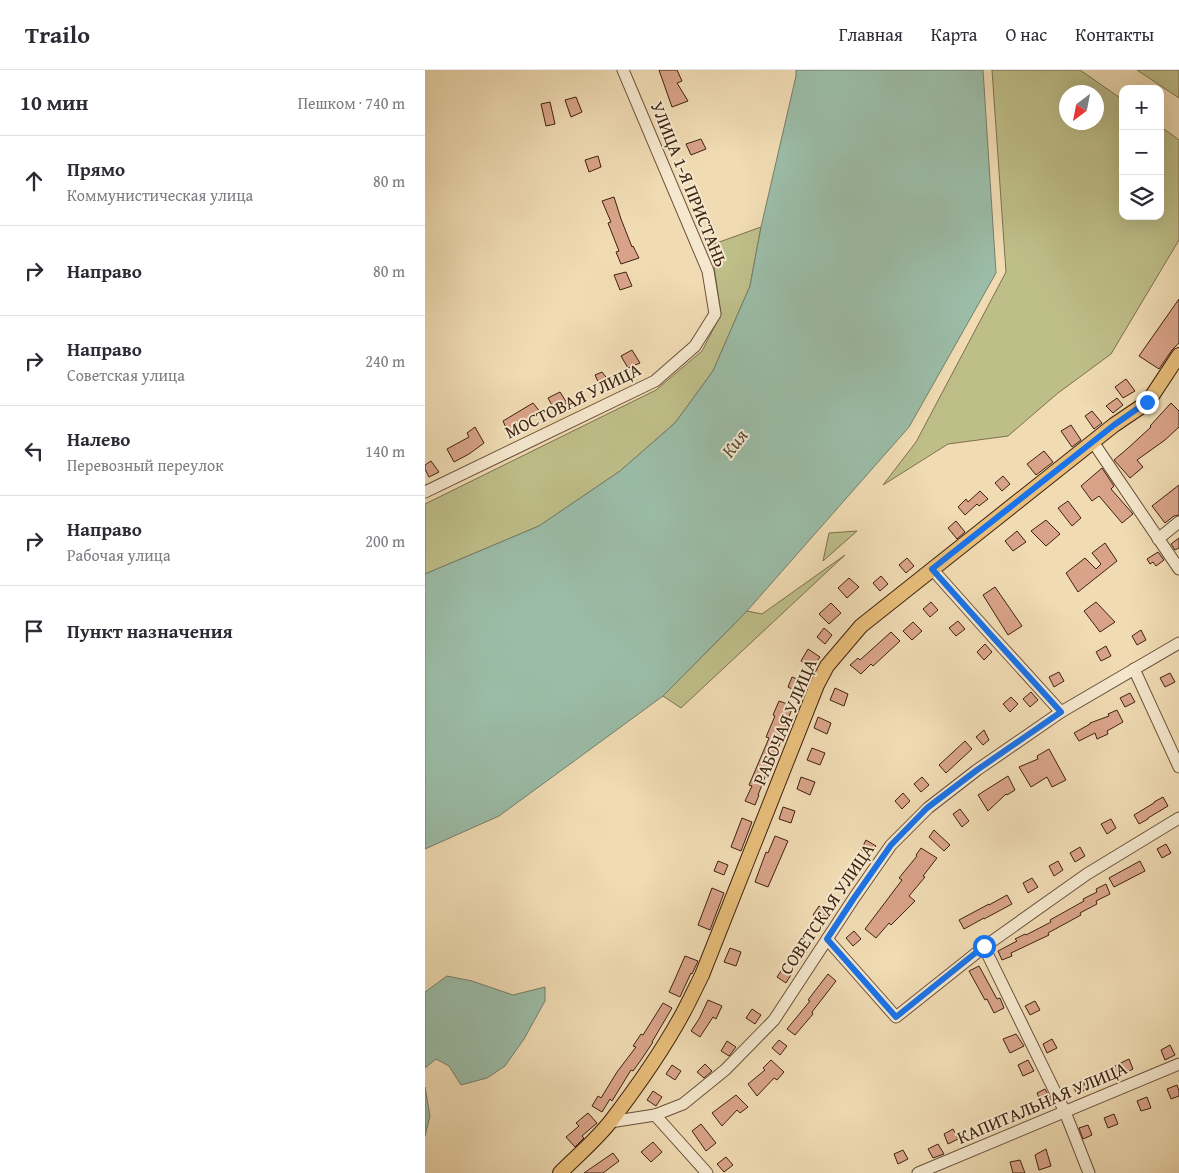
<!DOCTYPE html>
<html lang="ru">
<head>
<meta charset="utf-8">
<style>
	body { margin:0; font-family:"Gentium Book Plus",serif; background:#f2f2f3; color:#2b2b33 }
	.controls { position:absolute; right:15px; top:15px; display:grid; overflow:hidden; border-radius:10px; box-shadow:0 5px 20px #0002 }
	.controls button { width:45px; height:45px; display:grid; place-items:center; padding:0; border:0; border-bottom:1px solid #e1e1e2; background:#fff; color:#2b2b33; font:25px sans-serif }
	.compass { position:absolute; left:634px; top:15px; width:45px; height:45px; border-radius:50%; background:#fff; box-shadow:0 5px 20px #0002; rotate:212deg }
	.stop { position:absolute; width:15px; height:15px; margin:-11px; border:4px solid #1a73e8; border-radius:50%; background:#fff }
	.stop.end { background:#1a73e8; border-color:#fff; box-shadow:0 1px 5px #0008 }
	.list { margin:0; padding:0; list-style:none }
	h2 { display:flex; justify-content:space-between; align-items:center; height:65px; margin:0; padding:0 20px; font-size:21px }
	h2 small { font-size:16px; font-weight:400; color:#7c7c81 }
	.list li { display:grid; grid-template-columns:32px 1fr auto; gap:15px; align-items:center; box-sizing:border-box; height:90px; padding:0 20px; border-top:1px solid #e1e1e2 }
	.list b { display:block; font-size:19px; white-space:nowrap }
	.list p { margin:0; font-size:16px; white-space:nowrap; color:#7c7c81 }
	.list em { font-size:16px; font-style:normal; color:#7c7c81 }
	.icon { flex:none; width:28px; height:28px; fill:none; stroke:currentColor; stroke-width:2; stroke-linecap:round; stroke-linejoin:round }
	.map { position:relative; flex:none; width:754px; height:1103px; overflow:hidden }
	header { display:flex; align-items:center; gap:30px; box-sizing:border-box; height:70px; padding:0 25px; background:#fff; border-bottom:1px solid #e1e1e2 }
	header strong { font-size:24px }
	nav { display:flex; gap:28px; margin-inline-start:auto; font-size:18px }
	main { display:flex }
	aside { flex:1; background:#fff }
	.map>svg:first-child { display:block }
	.green { fill:#bebe89; stroke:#7e704d; fill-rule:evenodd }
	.water { fill:#9bbca7; stroke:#767e6b }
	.building { fill:#d9a389; stroke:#3e2211 }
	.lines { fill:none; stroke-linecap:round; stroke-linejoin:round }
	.minor-casing { stroke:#6a503a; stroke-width:13 }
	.major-casing { stroke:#3e2211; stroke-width:16 }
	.minor { stroke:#f5e8ce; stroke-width:11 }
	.major { stroke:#e8be7a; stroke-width:14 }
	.route { stroke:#1a73e8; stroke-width:6 }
	.labels { text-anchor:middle; stroke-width:4; stroke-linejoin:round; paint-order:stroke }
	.street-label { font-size:18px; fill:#3e2211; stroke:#f5e8ce }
	.water-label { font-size:19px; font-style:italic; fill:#5a503e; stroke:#f5e8ce }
</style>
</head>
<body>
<header>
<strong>Trailo</strong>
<nav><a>Главная</a><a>Карта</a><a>О нас</a><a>Контакты</a></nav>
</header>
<main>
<aside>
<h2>10 мин<small>Пешком · 740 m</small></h2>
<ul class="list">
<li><svg class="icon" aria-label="ahead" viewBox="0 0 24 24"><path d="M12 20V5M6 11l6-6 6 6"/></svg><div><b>Прямо</b><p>Коммунистическая улица</p></div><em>80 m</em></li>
<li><svg class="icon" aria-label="right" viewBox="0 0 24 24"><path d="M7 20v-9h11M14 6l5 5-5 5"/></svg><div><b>Направо</b></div><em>80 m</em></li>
<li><svg class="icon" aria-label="right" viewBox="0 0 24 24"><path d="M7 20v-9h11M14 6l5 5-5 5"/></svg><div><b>Направо</b><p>Советская улица</p></div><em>240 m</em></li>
<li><svg class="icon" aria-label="left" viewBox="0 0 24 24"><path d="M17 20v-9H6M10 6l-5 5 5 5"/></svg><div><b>Налево</b><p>Перевозный переулок</p></div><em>140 m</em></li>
<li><svg class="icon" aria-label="right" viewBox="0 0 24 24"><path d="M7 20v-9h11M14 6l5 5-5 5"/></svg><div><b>Направо</b><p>Рабочая улица</p></div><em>200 m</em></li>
<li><svg class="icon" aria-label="arrive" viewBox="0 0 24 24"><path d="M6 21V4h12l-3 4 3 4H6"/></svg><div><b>Пункт назначения</b></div></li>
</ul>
</aside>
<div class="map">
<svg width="754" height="1103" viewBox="0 0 754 1103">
	<rect width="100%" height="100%" fill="#f0dbb3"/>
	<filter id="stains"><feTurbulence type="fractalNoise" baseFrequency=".004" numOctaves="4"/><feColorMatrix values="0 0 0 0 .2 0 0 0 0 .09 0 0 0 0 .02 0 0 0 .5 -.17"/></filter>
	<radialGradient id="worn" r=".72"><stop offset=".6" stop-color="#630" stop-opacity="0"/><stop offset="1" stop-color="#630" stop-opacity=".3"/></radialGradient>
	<g class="green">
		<path d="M567,0H655L698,30V146H735V56L754,70V170L686,284L633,323L583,366L523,374L458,415L491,372L581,202ZM642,22H672V52H642Z"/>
		<path d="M712,0H754V28Z"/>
		<path d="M336,157L325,216L288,301L250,353L195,401L114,456L0,504V434L231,320L277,281L296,244L286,175Z"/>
		<path d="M432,461L398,491L404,463Z"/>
		<path d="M420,485L256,638L238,626L322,541L337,544Z"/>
	</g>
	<g class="water">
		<path d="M371,0H558L571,203L484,357L322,541L238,626L74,746L0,779V504L114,456L195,401L250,353L288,301L325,216L336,157L371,6Z"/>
		<path d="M22,906L47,911L88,925L120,917V931L99,969L80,996L62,1008L36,1015L24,996L11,989L0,998V922Z"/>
		<path d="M0,1017L5,1046L0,1066Z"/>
	</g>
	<g class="building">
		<path d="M234,0H252L257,11L252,13L263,31L247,37Z"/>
		<path d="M151,27L157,42L146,47L140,30Z"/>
		<path d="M125,32L130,54L121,56L116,34Z"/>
		<path d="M276,69L281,79L266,85L261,74Z"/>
		<path d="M173,86L176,97L164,102L160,90Z"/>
		<path d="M189,127L196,149L207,177L208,176L214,188L196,194L191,182L194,181L183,153L186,152L177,131Z"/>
		<path d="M201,202L207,216L195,220L189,205Z"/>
		<path d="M754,229V273L747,280L734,299L714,286Z"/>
		<path d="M207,280L215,293L203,298L196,286Z"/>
		<path d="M177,302L184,311L175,316L170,305Z"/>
		<path d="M701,309L710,321L698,328L690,317Z"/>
		<path d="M135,322L142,333L129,339L123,328Z"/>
		<path d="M692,328L698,335L688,343L681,336Z"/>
		<path d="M108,333L116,343L105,349L104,348L83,362L78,351Z"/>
		<path d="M746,333L754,341V357L740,370L712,390L718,397L705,408L689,390L702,379L726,357L725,356Z"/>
		<path d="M667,341L677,353L669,359L660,346Z"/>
		<path d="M646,355L656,370L647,377L636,361Z"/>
		<path d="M50,357L59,373L44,384L29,392L22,379L44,367L42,363Z"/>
		<path d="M619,381L628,392L611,405L602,394Z"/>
		<path d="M6,391L14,402L4,407L0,399V395Z"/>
		<path d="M677,398L689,416L686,419L708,444L697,453L674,426L667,431L656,416Z"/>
		<path d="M578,406L585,414L577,421L570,413Z"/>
		<path d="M754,415V445L749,446L740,453L727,436Z"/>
		<path d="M555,421L563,429L554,436L552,434L540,445L533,437L541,429L543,432Z"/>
		<path d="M643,431L656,448L647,456L633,438Z"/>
		<path d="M621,450L635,464L621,476L606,461Z"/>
		<path d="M531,451L540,462L532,469L523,458Z"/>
		<path d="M592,461L601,472L588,481L580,471Z"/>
		<path d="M754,468V478L750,480L746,474Z"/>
		<path d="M680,473L692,491L653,522L641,503L660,488L671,499L676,494L667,483Z"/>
		<path d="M733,482L739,490L731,496L728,492L725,494L722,489Z"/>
		<path d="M482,488L489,496L481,503L474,495Z"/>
		<path d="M456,506L463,514L455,521L448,513Z"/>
		<path d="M424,508L434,517L422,528L413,518Z"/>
		<path d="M570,517L597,556L583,565L558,525Z"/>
		<path d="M506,532L513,540L505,547L498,539Z"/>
		<path d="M671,532L690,552L675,562L659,541Z"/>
		<path d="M406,533L416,543L404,554L394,544Z"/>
		<path d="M533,551L540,559L531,566L524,558Z"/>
		<path d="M488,552L497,561L487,570L478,561Z"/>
		<path d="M399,558L407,565L400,574L392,567Z"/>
		<path d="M716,560L721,570L712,575L707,566Z"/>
		<path d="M466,562L475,571L448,596L446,594L436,604L425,595L433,588L435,590Z"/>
		<path d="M560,574L567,582L559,590L552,582Z"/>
		<path d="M681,576L686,586L676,591L671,582Z"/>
		<path d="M383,579L395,587L387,598L376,591Z"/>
		<path d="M634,602L639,611L629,617L624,607Z"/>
		<path d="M745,603L750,612L740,617L735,608Z"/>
		<path d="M367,607L377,611L373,622L363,617Z"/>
		<path d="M410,618L423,624L419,636L405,630Z"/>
		<path d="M606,622L613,630L605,637L598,629Z"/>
		<path d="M705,623L710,632L700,637L695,628Z"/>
		<path d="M586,627L593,634L585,642L578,634Z"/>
		<path d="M354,631L368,636L359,660H360L346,697H344L333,725H334L330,735L320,731L327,716L324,715L344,668L341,667L350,646L348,645Z"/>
		<path d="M692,640L698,652L682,661L683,664L672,669L670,663L654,671L649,663L665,654V653L684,646L683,644Z"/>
		<path d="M393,647L406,653L402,664L389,658Z"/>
		<path d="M559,660L564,670L558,675L551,667Z"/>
		<path d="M540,671L547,679L521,703L514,695Z"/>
		<path d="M387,678L400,683L395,695L382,690Z"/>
		<path d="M624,679L641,710L627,717L622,707L606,717L594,697L613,689L612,686Z"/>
		<path d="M583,706L590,720L582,725L581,724L563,741L553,725Z"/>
		<path d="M376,707L390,712L385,725L372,719Z"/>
		<path d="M497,707L504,715L496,722L489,714Z"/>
		<path d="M478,723L485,731L477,739L470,731Z"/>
		<path d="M738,727L743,736L723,748V749L714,754L709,745L729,733V732Z"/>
		<path d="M358,737L370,741L366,753L354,749Z"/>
		<path d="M535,739L544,751L537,757L528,744Z"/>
		<path d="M317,748L327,752L316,781L306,777Z"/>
		<path d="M686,749L691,758L682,764L676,754Z"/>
		<path d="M509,760L525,775L519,781L504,767Z"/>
		<path d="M350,766L363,771L343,817L330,812L341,782L343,783Z"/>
		<path d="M441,770L451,776L445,785L436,780Z"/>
		<path d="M741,774L746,783L737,788L732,779Z"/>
		<path d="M655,777L660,786L650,792L645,783Z"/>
		<path d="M496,778L512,788L498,806L500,807L484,826L490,831L466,855L464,853L451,868L440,859L477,810L474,808L492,786L491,785Z"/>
		<path d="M293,791L303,795L299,805L289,801Z"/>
		<path d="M633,791L638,800L629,806L624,796Z"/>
		<path d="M715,791L720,801L689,817L684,808Z"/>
		<path d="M607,808L613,817L603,823L598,813Z"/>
		<path d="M681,814L685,824L671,831L672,834L655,843L656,845L623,863L624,865L586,883L587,886L577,890L573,881L592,871L590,869L600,864L601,865L626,852L625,850L659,831L658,829L672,822L671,819Z"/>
		<path d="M287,818L299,823L285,860L273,855Z"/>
		<path d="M582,825L587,834L559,849V848L539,859L534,850L564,834V835Z"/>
		<path d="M394,836L403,842L397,851L388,845Z"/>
		<path d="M429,861L436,869L428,876L421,868Z"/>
		<path d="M373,875L382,881L375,890L367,884Z"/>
		<path d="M305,878L316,882L311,896L299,892Z"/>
		<path d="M260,886L273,891L267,904L266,903L255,927L244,922L250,909Z"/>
		<path d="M554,896L572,929L575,928L579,938L569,943L562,929L560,930L544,901Z"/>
		<path d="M358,898L367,903L361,913L352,907Z"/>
		<path d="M403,904L411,911L387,942L388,944L370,965L362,959L385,931L383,930Z"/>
		<path d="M283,930L297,936L291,949L288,947L275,967L266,961L274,949Z"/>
		<path d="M610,931L615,940L605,945L600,936Z"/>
		<path d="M238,933L247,938L227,972H228L216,990L208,1001L206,1000L187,1031L185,1029L177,1042L167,1036L173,1026L176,1028L192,1002L211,977L208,976L216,964L218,965Z"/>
		<path d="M327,939L336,945L330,954L321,948Z"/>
		<path d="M591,964L599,976L585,983L578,969Z"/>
		<path d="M627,969L632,978L622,983L618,974Z"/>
		<path d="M354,970L362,976L355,985L347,978Z"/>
		<path d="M302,971L311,977L304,986L296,981Z"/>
		<path d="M745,975L750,985L740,990L736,980Z"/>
		<path d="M704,989L708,999L681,1013L676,1003Z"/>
		<path d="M346,990L359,1002L352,1010L349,1008L332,1026L323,1014L340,1000L338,998Z"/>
		<path d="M603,990L609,1001L598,1006L593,995Z"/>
		<path d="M280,994L287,1001L279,1008L272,1002Z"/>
		<path d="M247,995L256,1001L250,1010L241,1004Z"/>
		<path d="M657,1009L662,1019L652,1024L647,1014Z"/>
		<path d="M752,1015L754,1021V1026L746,1029L742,1019Z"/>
		<path d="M620,1019L626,1030L617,1034L612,1023Z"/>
		<path d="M228,1021L237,1027L231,1036L222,1030Z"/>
		<path d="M311,1025L323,1037L315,1043L312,1040L297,1056L287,1043Z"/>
		<path d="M722,1027L726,1038L716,1041L712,1031Z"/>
		<path d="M163,1043L172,1053L157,1066L159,1068L150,1077L141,1067L154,1056L151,1053Z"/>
		<path d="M689,1044L693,1054L683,1058L679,1048Z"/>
		<path d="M276,1054L291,1073L281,1081L267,1061Z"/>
		<path d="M663,1055L667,1065L658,1069L654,1058Z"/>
		<path d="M528,1059L533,1069L523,1074L519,1064Z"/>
		<path d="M228,1072L237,1082L226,1092L216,1082Z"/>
		<path d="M513,1074L519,1084L508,1088L503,1079Z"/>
		<path d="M621,1079L626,1096L614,1100L610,1085Z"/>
		<path d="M478,1080L483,1089L473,1094L469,1084Z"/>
		<path d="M188,1083L194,1091L178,1103H159Z"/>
		<path d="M301,1087L308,1095L299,1102L292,1094Z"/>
		<path d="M595,1090L600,1103H588L585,1092Z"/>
	</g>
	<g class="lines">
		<defs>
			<g id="minor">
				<path d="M668,372L754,499"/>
				<path d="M0,422L230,311L270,276L290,244L283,201L198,0"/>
				<path d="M733,469L754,452"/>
				<path d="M507,499L566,565L636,642"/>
				<path d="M709,599L754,697"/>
				<path d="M402,869L471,947L559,877L662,804L754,748"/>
				<path d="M559,877L640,1042L664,1103"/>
				<path d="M230,1045L282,1103"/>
				<path d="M185,1052L230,1045L258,1034L300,1000L349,950L429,828L466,775L503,738L552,700L636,642L754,573"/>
				<path d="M493,1103L754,994"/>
			</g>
			<path id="major" d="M135,1103C152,1086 171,1070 186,1051C212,1017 238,980 258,943C265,930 271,917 277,905L392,615L402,596L436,556L689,355L723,332L754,285"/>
		</defs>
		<use href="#minor" class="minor-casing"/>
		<use href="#major" class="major-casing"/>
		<use href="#minor" class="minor"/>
		<use href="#major" class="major"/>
	</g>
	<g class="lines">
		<path class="route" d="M559,876L471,947L402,869L429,828L466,775L502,738L552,700L636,642L566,565L507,499L689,355L722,332"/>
	</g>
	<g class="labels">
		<g class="street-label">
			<text transform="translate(264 114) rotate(68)" y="6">УЛИЦА 1-Я ПРИСТАНЬ</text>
			<text transform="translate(148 331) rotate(-26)" y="6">МОСТОВАЯ УЛИЦА</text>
			<text transform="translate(360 652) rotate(-67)" y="6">РАБОЧАЯ УЛИЦА</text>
			<text transform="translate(402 839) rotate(-56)" y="6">СОВЕТСКАЯ УЛИЦА</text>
			<text transform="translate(617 1033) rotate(-23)" y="6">КАПИТАЛЬНАЯ УЛИЦА</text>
		</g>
		<g class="water-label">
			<text transform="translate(309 373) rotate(-53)" y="7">Кия</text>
		</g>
	</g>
	<rect width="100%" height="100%" filter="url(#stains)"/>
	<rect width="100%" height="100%" fill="url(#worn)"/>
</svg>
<div class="controls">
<button>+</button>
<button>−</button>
<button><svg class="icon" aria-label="layers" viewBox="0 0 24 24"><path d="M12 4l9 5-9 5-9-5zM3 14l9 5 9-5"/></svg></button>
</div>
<svg class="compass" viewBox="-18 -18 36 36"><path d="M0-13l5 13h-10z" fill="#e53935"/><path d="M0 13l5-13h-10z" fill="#7c7c81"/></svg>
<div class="stop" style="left:559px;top:876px"></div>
<div class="stop end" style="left:722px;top:332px"></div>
</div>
</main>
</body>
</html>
